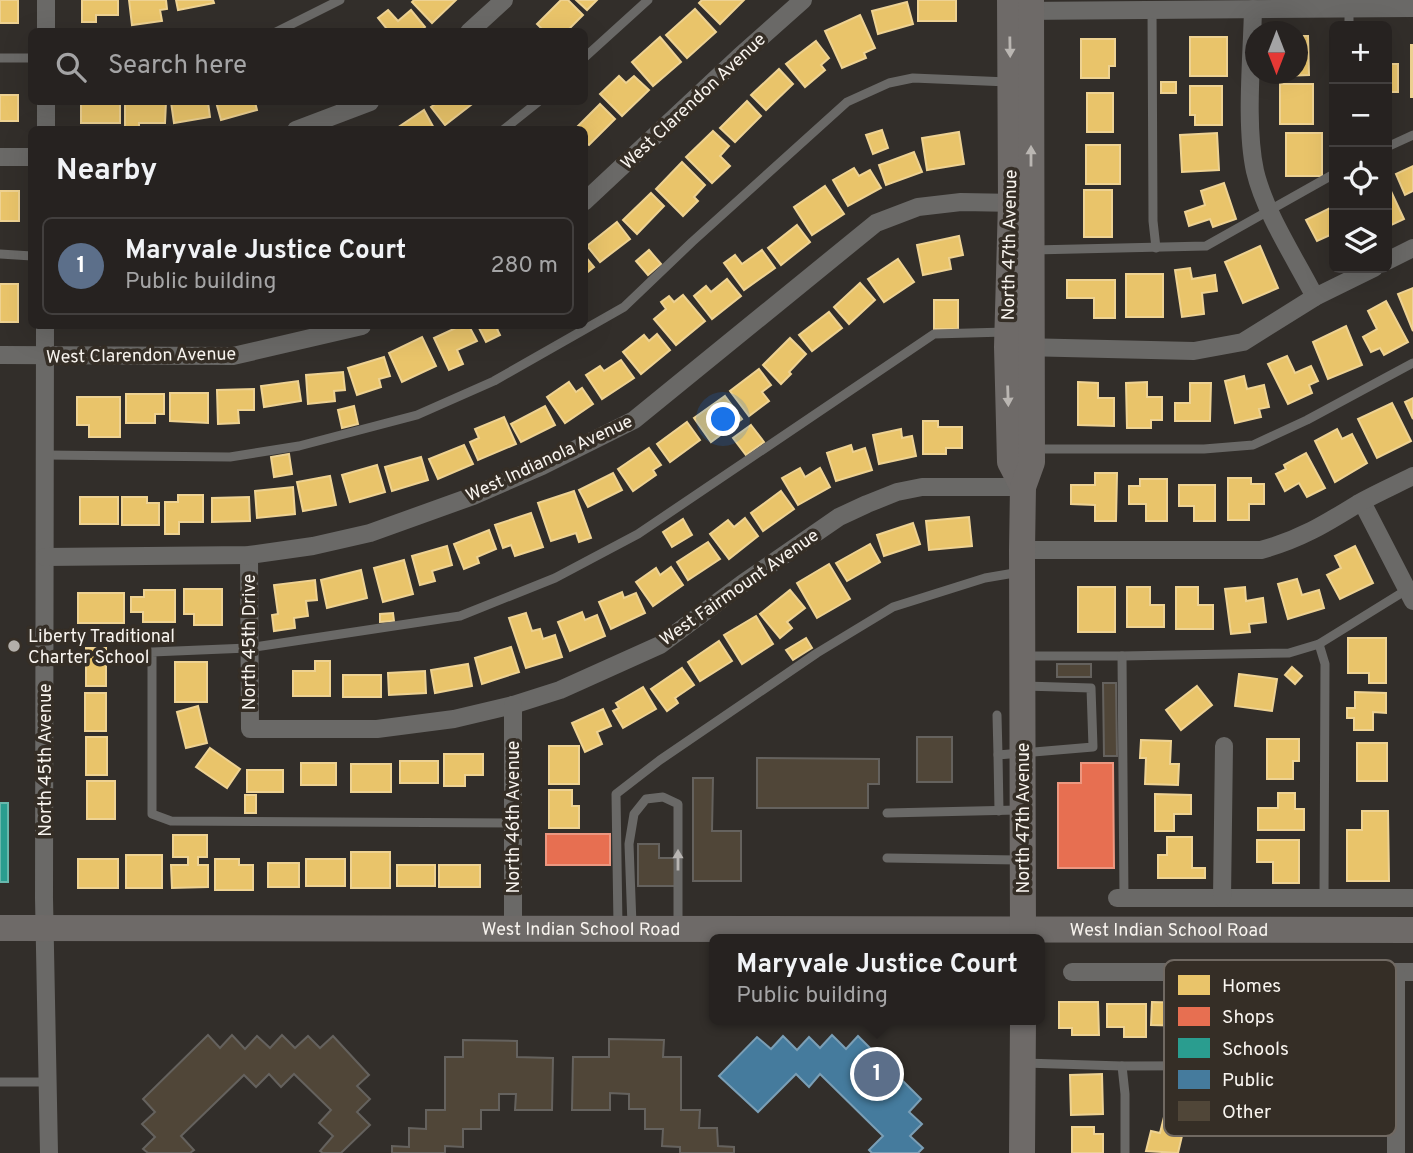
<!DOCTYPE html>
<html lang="en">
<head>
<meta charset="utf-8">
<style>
	body { margin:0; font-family:Overpass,sans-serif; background:#2e2a29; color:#f1f3f6 }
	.controls { position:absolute; right:21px; top:21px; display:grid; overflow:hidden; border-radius:10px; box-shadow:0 7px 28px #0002 }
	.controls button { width:63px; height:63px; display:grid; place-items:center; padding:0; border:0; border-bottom:2px solid #423f3e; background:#262220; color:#f1f3f6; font:35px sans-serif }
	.compass { position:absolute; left:1245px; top:21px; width:63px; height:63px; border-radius:50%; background:#262220; box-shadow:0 7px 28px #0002; rotate:180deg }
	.you { position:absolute; left:724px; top:420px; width:24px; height:24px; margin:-18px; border:5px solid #fff; border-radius:50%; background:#1a73e8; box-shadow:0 0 0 10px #1a73e833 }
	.badge { display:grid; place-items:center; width:46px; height:46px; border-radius:50%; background:#d93025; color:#fff; font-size:23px; font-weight:700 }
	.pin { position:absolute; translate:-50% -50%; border:4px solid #fff; box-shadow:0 2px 7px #0006 }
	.popup { position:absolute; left:709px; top:934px; width:336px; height:91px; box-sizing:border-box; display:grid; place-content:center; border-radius:10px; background:#262220; filter:drop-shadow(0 2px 5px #0005); font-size:23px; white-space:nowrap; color:#a4a4a5 }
	.popup b { font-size:26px; color:#f1f3f6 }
	.popup::after { content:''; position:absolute; left:50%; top:100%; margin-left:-14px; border:14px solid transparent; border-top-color:#262220 }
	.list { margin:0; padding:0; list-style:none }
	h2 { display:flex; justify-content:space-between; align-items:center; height:91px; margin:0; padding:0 28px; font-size:30px }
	h2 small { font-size:23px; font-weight:400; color:#a4a4a5 }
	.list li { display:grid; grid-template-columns:46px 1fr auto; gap:21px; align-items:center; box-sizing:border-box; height:98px; margin:0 14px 14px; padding:0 14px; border:2px solid #423f3e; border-radius:10px }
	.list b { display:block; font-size:26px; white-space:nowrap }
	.list p { margin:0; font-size:23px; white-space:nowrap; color:#a4a4a5 }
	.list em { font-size:23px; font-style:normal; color:#a4a4a5 }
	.icon { flex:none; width:38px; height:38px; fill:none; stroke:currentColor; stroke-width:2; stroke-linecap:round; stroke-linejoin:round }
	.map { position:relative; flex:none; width:1413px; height:1153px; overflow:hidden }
	.search { position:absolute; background:#262220; box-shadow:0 7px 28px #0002; left:28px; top:28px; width:560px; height:77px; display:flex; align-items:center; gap:18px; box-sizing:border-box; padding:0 24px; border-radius:10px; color:#a4a4a5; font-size:26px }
	.panel { position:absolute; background:#262220; box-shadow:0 7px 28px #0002; left:28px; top:126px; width:560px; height:203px; border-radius:10px }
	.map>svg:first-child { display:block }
	.homes { fill:#e9c46a; stroke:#eed292; stroke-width:2 }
	.shops { fill:#e76f51; stroke:#ec9780; stroke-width:2 }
	.schools { fill:#2a9d8f; stroke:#68b7ac; stroke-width:2 }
	.public { fill:#457b9d; stroke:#7b9fb6; stroke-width:2 }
	.building { fill:#504638; stroke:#65625e; stroke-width:2 }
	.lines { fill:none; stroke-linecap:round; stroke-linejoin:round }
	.lane { stroke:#6a6967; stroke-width:9 }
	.street { stroke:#6a6967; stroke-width:18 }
	.secondary { stroke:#6e6a68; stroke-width:26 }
	.oneway { fill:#bab6b2 }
	.oneway2 { fill:#b8b5b2 }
	.poi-dot { fill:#b3afaa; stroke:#352e26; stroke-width:2.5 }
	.labels { text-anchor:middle; stroke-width:7; stroke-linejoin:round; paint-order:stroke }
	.street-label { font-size:18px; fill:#f8f4ef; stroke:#352e26 }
	.poi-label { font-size:18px; fill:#f8f4ef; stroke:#352e26; text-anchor:start }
	.key { fill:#352e26; stroke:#706962; stroke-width:2 }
	.key-label { font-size:19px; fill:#f8f4ef }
</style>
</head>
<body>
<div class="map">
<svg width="1413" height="1153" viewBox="0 0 1413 1153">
	<rect width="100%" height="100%" fill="#322e2a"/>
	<g class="homes">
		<rect x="0" y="0" width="18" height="23"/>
		<path d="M82,0H118V15H96V22H82Z"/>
		<path d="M129,0H166L167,9L160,10L162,21L132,25Z"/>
		<path d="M176,0H213L214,3L178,10Z"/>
		<path d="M414,0H456L432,23L412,2Z"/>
		<path d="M561,0H568L583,15L566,32H545L537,24Z"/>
		<path d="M576,0H597L587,10Z"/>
		<path d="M702,0H744L720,24L699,3Z"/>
		<rect x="918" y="0" width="38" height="21"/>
		<path d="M907,2L913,24L878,34L872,11Z"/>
		<path d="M695,9L716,32L687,58L666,35Z"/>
		<path d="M388,10L398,21L411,10L425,27L420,32H383L387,29L378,18Z"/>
		<path d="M860,15L875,48L864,53L866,58L842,68L825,31Z"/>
		<path d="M1298,36H1308L1309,75L1283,76V74H1298Z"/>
		<path d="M660,37L681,62L653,86L632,62Z"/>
		<rect x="1190" y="37" width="37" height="39"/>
		<path d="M1081,39H1115V66H1109V78H1081Z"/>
		<path d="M816,41L829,58L821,65L825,70L805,87L786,64Z"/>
		<rect x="1411" y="45" width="2" height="52"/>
		<rect x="1387" y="64" width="11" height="28"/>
		<path d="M779,69L793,84L766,110L751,95Z"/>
		<path d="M619,76L626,83L634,76L649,90L622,116L600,94Z"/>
		<rect x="1161" y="82" width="15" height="11"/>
		<rect x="1280" y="84" width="33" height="40"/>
		<path d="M1190,86H1222V125H1195V115H1190Z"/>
		<rect x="1087" y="93" width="26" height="39"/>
		<rect x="0" y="95" width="18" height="26"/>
		<path d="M747,101L761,116L735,142L720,128Z"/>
		<rect x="81" y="102" width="39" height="21"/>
		<path d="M125,102H166L165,123H139V130H125Z"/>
		<path d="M171,102H208L210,117L174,123Z"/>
		<path d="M216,102H255L257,110L221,120Z"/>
		<path d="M438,102H468L471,105L445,125L431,107Z"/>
		<path d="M600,104L615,119L589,145L584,141V130H574Z"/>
		<path d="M424,110L435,130H394Z"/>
		<path d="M882,130L888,148L873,154L866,135Z"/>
		<path d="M713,131L729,146L720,156L730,166L712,183L686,157Z"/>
		<path d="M959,132L964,164L927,170L922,138Z"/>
		<path d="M1217,133L1219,170L1182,172L1180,135Z"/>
		<rect x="1286" y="133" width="36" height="43"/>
		<rect x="1086" y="145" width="34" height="39"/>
		<path d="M914,152L922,172L886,185L879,165Z"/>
		<path d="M682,162L705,185L694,197L698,201L683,216L656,189Z"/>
		<path d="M1413,166V191L1405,195L1396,174Z"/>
		<path d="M854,168L859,176L870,170L881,188L848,206L833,180Z"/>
		<path d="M1224,183L1236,219L1213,227L1210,219L1189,226L1185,212L1205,205L1201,191Z"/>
		<path d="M825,186L844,214L812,235L794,207Z"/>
		<path d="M1389,187L1404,219L1387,227V188Z"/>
		<rect x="1084" y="190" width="28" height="47"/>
		<rect x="0" y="191" width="19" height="30"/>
		<path d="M651,193L664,206L637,234L623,220Z"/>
		<path d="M1334,206V242L1330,235L1317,241L1306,220Z"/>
		<path d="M617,222L630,239L600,262L587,246Z"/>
		<path d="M797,225L810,242L781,265L768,248Z"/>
		<path d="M959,236L963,255L949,258L951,269L923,275L917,245Z"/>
		<path d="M1260,246L1278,288L1243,303L1225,262Z"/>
		<path d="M649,250L661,264L648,275L636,261Z"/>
		<path d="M762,250L775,268L744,290L724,263L735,255L742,264Z"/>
		<path d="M584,255L594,267L584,275Z"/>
		<path d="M898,259L914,282L884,302L868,279Z"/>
		<path d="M1190,268L1192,279L1215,275L1217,291L1202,293L1204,314L1182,317L1175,270Z"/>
		<rect x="1126" y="274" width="37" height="43"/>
		<path d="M727,279L741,296L712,319L694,296L706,286L711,292Z"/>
		<path d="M1067,280H1115V318H1094V298H1067Z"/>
		<path d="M860,283L875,300L849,324L834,307Z"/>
		<rect x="0" y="284" width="18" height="38"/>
		<path d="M1413,288V331L1398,294Z"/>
		<path d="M683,295L705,321L676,345L654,319L666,309L661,302L669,296L674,302Z"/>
		<rect x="934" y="300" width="24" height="29"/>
		<path d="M1386,301L1408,342L1384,355L1380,348L1371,352L1363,337L1377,329L1368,311Z"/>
		<path d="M829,312L842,328L812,351L799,335Z"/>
		<path d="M460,326H469L477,341L457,350L463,364L449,370L434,338Z"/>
		<path d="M478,326H503L497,329L500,335L486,342Z"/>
		<path d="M1346,326L1362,365L1328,379L1313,342Z"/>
		<path d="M657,334L670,350L641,374L623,352L644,335L649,341Z"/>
		<path d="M422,337L436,366L402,382L389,353Z"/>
		<path d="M790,338L806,354L789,372L791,374L781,384L763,365Z"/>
		<path d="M1287,356L1295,373L1311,366L1318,381L1309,385L1312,393L1288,404L1268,364Z"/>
		<path d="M384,357L390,376L379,379L381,387L357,395L348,368Z"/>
		<path d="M621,360L634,378L602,399L586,375L600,366L604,371Z"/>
		<path d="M759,369L771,385L762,392L769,401L749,416L730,391Z"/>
		<path d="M343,372L345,390L334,391L335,401L308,404L306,375Z"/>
		<path d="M1244,376L1247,389L1264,385L1269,407L1259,409L1261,417L1235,423L1225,381Z"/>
		<path d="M298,381L301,401L264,407L261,386Z"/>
		<path d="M569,382L576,392L582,388L593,404L565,423L547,397Z"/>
		<path d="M1078,382L1098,383V398H1114V426L1078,425Z"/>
		<path d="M1147,382V397H1162V420H1151V428H1127L1126,383Z"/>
		<path d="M1190,383H1211L1210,421H1175V403H1190Z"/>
		<path d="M254,389V410H238L239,423L218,424L217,390Z"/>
		<path d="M170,393H208V423L170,421Z"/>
		<path d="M126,394H164V414H155V423H126Z"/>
		<path d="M725,396L742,419L711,442L694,418Z"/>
		<path d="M77,397H120V437H89V425H77Z"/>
		<path d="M1413,398V419L1405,402Z"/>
		<path d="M1392,403L1411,441L1377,458L1358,419Z"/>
		<path d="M354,406L358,424L342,428L338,410Z"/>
		<path d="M545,406L555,425L521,442L511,424Z"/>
		<path d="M504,417L516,444L478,460L470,442L479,438L475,429Z"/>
		<path d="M923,421H938V427H962V448H946V454H923Z"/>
		<path d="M687,422L700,440L670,462L657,444Z"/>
		<path d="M751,425L764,442L746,455L733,438Z"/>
		<path d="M901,429L902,438L912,436L916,456L879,464L873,435Z"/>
		<path d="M1337,429L1342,439L1352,434L1367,463L1335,482L1315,441Z"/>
		<path d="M464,445L473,464L438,479L429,459Z"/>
		<path d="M851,445L853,452L865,448L872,470L836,481L827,453Z"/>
		<path d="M649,448L661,465L653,470L656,475L633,491L618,469Z"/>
		<path d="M1306,453L1325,488L1307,497L1299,483L1285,491L1276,474L1286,469L1284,465Z"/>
		<path d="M289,454L292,474L274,477L271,457Z"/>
		<path d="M421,457L428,480L392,491L385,467Z"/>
		<path d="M377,465L385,492L350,502L342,475Z"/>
		<path d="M800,468L805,477L820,468L830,487L798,505L782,478Z"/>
		<path d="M613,473L622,490L588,507L579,490Z"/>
		<path d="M1095,473H1117L1116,521H1095V505L1071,504V485H1095Z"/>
		<path d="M330,476L336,505L303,511L297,482Z"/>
		<path d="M1228,478H1251V484H1264V504H1249V520H1228Z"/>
		<path d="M1140,479H1167V521H1146V504H1129V486H1140Z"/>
		<path d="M1179,485H1215V521H1194V506H1179Z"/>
		<path d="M293,487L295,514L257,518L255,491Z"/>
		<path d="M574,491L591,538L579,542L576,533L551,541L538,503Z"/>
		<path d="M781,491L794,509L763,531L751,513Z"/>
		<path d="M178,495H203V522H179V534H165V502H178Z"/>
		<rect x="80" y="497" width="38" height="27"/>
		<path d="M122,497H147V503H159V525H122Z"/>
		<path d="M249,497L250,521L212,522V498Z"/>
		<path d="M531,513L543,547L515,556L511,545L503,548L495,525Z"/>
		<path d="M969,517L972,546L929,550L926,521Z"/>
		<path d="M745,518L758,536L729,559L710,534L728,520L734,527Z"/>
		<path d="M683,519L692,535L672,547L663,532Z"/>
		<path d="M913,523L920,544L884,556L877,535Z"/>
		<path d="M489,530L496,549L477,557L479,563L464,569L454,544Z"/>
		<path d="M708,542L720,559L688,580L677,562Z"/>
		<path d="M870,544L880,562L847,581L836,563Z"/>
		<path d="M447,546L452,565L432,571L435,581L420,585L412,556Z"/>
		<path d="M1355,546L1373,583L1340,599L1327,575L1341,568L1335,556Z"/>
		<path d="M404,560L413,594L383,602L374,568Z"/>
		<path d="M829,564L850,599L817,618L797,583Z"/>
		<path d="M671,567L683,585L653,606L636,582L656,568L660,575Z"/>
		<path d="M361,570L367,598L327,608L321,580Z"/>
		<path d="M1297,579L1302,595L1319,590L1324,608L1288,619L1278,584Z"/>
		<path d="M315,580L317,600L306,601L308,616L294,618L295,628L274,631L272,615L278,614L274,585Z"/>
		<rect x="1078" y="587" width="37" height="45"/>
		<path d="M1127,587H1150V605H1164V627H1127Z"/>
		<path d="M1176,587H1198V605H1213V629H1176Z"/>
		<path d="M1245,587L1246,601L1263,598L1266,622L1249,624L1250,632L1231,634L1225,589Z"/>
		<path d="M184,589H222V625H194V614H184Z"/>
		<path d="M144,590H175V622H143V612H131V597H144Z"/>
		<path d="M790,590L805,608L787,622L792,628L780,638L760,614Z"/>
		<path d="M622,592L624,598L636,593L645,613L611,629L599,602Z"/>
		<rect x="78" y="593" width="46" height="30"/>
		<path d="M582,612L585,620L597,615L605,636L570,651L558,622Z"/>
		<path d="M393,613L394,621L380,622V614Z"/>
		<path d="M526,613L532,631L540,629L543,639L555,635L562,657L526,668L509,618Z"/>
		<path d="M756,616L773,644L742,664L724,635Z"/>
		<path d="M806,638L812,648L793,660L786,650Z"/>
		<path d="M1348,638H1386V683H1369V673H1348Z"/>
		<path d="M719,641L732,661L700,681L688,662Z"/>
		<path d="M511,647L519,672L482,684L475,658Z"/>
		<rect x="86" y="648" width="20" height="38"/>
		<path d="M315,661H330V696H293V671H315Z"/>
		<rect x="175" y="662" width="32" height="40"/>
		<path d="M468,664L472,686L435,693L431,670Z"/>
		<path d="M1292,667L1302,676L1295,684L1285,675Z"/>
		<path d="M682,668L694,685L675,698L678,703L667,711L651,689Z"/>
		<path d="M425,671L426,693L389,695L388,673Z"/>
		<path d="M1239,674L1277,679L1272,711L1235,706Z"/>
		<rect x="343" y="675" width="38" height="22"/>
		<path d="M1197,686L1212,705L1181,730L1166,710Z"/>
		<path d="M643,687L656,709L623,728L613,711L619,708L616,703Z"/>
		<path d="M1355,692L1386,693V713L1373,712V730H1354V718H1347V708H1355Z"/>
		<rect x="85" y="693" width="21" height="38"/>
		<path d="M198,706L207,743L186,748L177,712Z"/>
		<path d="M603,709L611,726L597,732L602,744L585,752L572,723Z"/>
		<rect x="86" y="737" width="21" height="38"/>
		<path d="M1267,739H1299V761H1293V779H1267Z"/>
		<path d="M1141,740L1171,741L1170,764H1179L1178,785L1145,784L1146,758H1140Z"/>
		<rect x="1357" y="743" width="30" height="38"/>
		<rect x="549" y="746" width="30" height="38"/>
		<path d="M210,748L240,769L227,788L196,767Z"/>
		<path d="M444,754H483V775H465V786H444Z"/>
		<rect x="400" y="761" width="38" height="22"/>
		<rect x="301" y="763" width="35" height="22"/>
		<rect x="351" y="764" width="40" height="28"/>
		<rect x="247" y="770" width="36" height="22"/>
		<rect x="87" y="781" width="28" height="38"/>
		<path d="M549,790H572V806H579V828H549Z"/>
		<path d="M1278,793H1295V809H1304V830H1258V808H1278Z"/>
		<path d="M1155,794L1191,795V814H1174V831H1155Z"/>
		<rect x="245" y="795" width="11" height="18"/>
		<path d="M1362,811H1388L1389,881H1347V830H1362Z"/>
		<path d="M173,835H207V857H198V865H208V887L172,888L171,865H188V857H173Z"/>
		<path d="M1167,837H1192V868H1205V878H1158V855H1167Z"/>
		<path d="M1257,840H1299V883H1273V862H1257Z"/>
		<rect x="351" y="852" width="39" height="36"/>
		<rect x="126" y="855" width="36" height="33"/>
		<rect x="78" y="859" width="40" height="29"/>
		<path d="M215,859H239V865H253V890H215Z"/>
		<rect x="306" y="859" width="39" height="27"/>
		<rect x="268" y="863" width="31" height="24"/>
		<rect x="397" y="865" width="38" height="21"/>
		<rect x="439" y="865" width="41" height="22"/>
		<path d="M1329,997H1345V1002H1365V1036H1329Z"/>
		<path d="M1320,998L1321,1040H1292V1025H1285L1284,1004H1304V999Z"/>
		<path d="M1059,1002H1098L1099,1035H1072V1028H1059Z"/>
		<path d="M1152,1002L1190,1003L1189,1026L1151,1025Z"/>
		<path d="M1196,1002H1234L1235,1036H1211V1028H1196Z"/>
		<path d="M1241,1002H1279L1278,1031H1256V1025H1240Z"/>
		<path d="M1107,1004H1146V1037H1124V1027H1107Z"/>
		<path d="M1102,1074L1103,1114L1071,1115L1070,1075Z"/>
		<path d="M1219,1080L1231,1108L1195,1123L1183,1095Z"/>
		<path d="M1243,1080H1266V1093H1282V1115H1267V1120H1255V1127H1244Z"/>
		<path d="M1314,1083H1326V1126H1288V1095H1314Z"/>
		<rect x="1335" y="1094" width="39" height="23"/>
		<path d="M1166,1109L1178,1112L1176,1120L1185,1123L1178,1153L1146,1151L1151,1131L1160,1133Z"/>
		<path d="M1072,1127H1094V1134H1103V1153H1072Z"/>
	</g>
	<g class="shops">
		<path d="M1081,763H1113L1114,868H1058V783H1081Z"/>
		<rect x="546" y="834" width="64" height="31"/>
	</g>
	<rect class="schools" x="0" y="803" width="8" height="79"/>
	<path class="public" d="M832,1035L846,1049L858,1036L921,1099L909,1112L922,1124L910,1136L923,1148L918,1153H872L869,1150L883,1136L820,1074L809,1087L796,1074L758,1112L719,1076L757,1037L771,1049L783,1036L797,1050L809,1037L820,1048Z"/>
	<g class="building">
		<rect x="1057" y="664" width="34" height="13"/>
		<path d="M1103,683H1116L1117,756H1104Z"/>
		<rect x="917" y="737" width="35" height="45"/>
		<path d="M757,758L879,759V784H868V808H757Z"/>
		<path d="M693,778H713L712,831H741V881H693Z"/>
		<path d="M638,844H659V858H675V886H638Z"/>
		<path d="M208,1035L220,1048L232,1035L245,1049L257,1036L270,1048L282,1035L295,1048L308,1036L320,1048L333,1036L369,1075L357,1086L370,1099L357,1112L370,1125L341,1153H323L320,1151L333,1136L319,1123L331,1110L294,1074L281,1087L269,1074L256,1087L244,1075L181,1136L194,1150L190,1153H148L143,1149L155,1137L142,1124L155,1112L143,1099Z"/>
		<path d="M609,1039L664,1040L663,1057H681V1110H700L699,1128H717L718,1146L734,1147V1153H680V1147L662,1146L663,1129H645V1109H629V1094L610,1093V1110H572L573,1057H609Z"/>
		<path d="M463,1040L517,1041V1057L553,1058L552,1110H515L516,1094H499V1110H481V1129H463V1147L445,1146V1153H392V1146L409,1147V1128L426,1129V1110H445V1057H463Z"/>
	</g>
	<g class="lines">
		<g class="lane">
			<path d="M1152,8L1153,221L1156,248"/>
			<path d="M1349,9V26"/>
			<path d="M276,32L340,0"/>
			<path d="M0,58H32"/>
			<path d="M584,58L648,0"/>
			<path d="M503,130L538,102"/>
			<path d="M1387,147L1413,135"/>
			<path d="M1033,250L1206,246L1334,174"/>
			<path d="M0,254L32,256"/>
			<path d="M1034,449H1204L1253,445L1307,420L1413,363"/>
			<path d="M45,455L230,457L299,446L417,415L494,381L624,307L692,242L847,102L889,83L913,78L1008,82"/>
			<path d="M1319,644L1325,664L1324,898"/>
			<path d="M1026,656H1122L1289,653L1319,644L1408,589"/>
			<path d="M1122,656L1124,898"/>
			<path d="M997,715L998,755"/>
			<path d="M999,811L998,755L1093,747L1091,688L1025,686"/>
			<path d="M887,813L1022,810"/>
			<path d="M513,823L171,821L152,814V652L248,648L460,616L555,578L638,534L934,334L1005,332"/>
			<path d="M887,858L1022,860"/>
			<path d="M632,925L629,844L634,814L646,799L663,797L678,804V926"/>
			<path d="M618,926L616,794L660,760L817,653L893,607L985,578L1020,572"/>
			<path d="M1024,1063L1122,1066L1397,1065"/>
			<path d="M1122,1066L1125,1094V1153"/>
			<path d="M0,1082H48"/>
		</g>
		<g class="street">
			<path d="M1253,9C1252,57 1245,125 1255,171C1265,213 1295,258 1315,297"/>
			<path d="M1020,11L1413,8"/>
			<path d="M46,32V0"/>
			<path d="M469,32L504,0"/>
			<path d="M46,130V102"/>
			<path d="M296,130L370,102"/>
			<path d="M0,157H32"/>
			<path d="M584,202L739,57L803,0"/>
			<path d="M1387,261L1413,248"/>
			<path d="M45,326L44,898L49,1153"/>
			<path d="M1021,347L1194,351L1243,342L1315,297L1374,268"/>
			<path d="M0,355L233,356L362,326"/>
			<path d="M1362,502L1413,601"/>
			<path d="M1022,550H1261C1301,539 1325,524 1359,503C1377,493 1395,485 1413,476"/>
			<path d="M249,555L250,729H377L454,719L513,705L560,690L660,645L742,584L839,517L867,504L897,492L922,487H1023"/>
			<path d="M45,557L249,555L313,546L370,533L473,496L542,466L634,420L876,223L918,207L961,202L1020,203"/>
			<path d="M513,705V928"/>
			<path d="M1117,898H1413"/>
			<path d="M1222,898L1224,746"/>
			<path d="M1072,972H1413"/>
			<path d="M1396,972V1153"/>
		</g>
		<g class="secondary">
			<path d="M1010,0L1011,202L1007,347L1010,462L1023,487"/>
			<path id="s1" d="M0,928L1413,930"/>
			<path d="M1023,939L1022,550L1023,487L1032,462L1031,0"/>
			<path d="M1022,1153L1023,1020"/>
		</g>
	</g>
	<defs><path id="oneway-solid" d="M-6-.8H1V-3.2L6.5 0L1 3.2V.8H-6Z" transform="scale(1.75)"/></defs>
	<g class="oneway">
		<use href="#oneway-solid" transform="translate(1010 47) rotate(89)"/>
		<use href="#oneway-solid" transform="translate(1031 156) rotate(-90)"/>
		<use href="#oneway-solid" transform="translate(1008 396) rotate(88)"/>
	</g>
	<use class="oneway2" href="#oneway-solid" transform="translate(678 860) rotate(-90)"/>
	<circle class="poi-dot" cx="14" cy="646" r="7"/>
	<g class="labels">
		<g class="street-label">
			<text transform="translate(693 101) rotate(-43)" y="6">West Clarendon Avenue</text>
			<text transform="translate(1009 245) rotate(-89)" y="6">North 47th Avenue</text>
			<text transform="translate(141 355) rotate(-1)" y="6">West Clarendon Avenue</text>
			<text transform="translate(549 458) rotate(-25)" y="6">West Indianola Avenue</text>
			<text transform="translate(739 587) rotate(-35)" y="6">West Fairmount Avenue</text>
			<text transform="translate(249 642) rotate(-90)" y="6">North 45th Drive</text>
			<text transform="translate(45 760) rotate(-90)" y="6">North 45th Avenue</text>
			<text transform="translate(513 817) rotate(-90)" y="6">North 46th Avenue</text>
			<text transform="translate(1023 818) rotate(-90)" y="6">North 47th Avenue</text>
			<text dy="6" stroke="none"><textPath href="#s1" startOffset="581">West Indian School Road</textPath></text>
			<text dy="6" stroke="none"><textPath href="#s1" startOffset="1169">West Indian School Road</textPath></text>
		</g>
		<g class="poi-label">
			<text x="28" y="642">Liberty Traditional<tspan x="28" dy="21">Charter School</tspan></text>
		</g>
	</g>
	<rect x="1164" y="960" width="232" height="176" rx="10" class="key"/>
	<rect x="1178" y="975" width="32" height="20" fill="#e9c46a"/>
	<rect x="1178" y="1007" width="32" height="19" fill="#e76f51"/>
	<rect x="1178" y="1038" width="32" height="20" fill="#2a9d8f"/>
	<rect x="1178" y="1070" width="32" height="19" fill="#457b9d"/>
	<rect x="1178" y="1101" width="32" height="20" fill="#504638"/>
	<g class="key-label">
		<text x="1222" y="992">Homes</text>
		<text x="1222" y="1023">Shops</text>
		<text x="1222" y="1055">Schools</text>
		<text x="1222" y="1086">Public</text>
		<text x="1222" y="1118">Other</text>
	</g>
</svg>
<div class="controls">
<button>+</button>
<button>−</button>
<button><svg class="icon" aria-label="locate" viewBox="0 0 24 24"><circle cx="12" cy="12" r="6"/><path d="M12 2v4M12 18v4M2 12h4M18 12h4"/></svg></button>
<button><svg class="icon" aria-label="layers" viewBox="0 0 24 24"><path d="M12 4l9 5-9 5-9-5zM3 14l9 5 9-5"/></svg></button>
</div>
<svg class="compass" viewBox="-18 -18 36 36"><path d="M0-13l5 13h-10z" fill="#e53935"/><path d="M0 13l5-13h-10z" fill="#a4a4a5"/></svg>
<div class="you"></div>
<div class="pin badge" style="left:877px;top:1074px;background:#5c6f8a">1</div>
<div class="popup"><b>Maryvale Justice Court</b>Public building</div>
<div class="search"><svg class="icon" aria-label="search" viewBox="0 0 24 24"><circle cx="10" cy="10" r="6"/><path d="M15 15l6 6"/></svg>Search here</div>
<section class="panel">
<h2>Nearby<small></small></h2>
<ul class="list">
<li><span class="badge" style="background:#5c6f8a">1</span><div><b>Maryvale Justice Court</b><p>Public building</p></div><em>280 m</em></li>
</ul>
</section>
</div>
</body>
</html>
